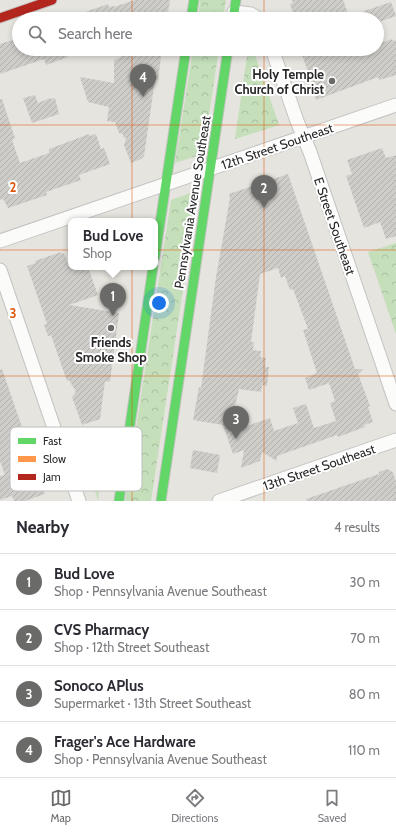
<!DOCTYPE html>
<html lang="en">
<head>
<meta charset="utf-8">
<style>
	body { margin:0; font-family:Cabin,sans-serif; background:#f2f2f3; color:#2b2b33 }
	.you { position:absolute; left:159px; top:303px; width:14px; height:14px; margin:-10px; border:3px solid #fff; border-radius:50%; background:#1a73e8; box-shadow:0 0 0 6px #1a73e833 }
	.badge { display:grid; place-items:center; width:26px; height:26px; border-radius:50%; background:#6a6a68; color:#fff; font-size:13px; font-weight:700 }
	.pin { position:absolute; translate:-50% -33px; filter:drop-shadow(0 1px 2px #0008) }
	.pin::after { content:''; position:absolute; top:21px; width:14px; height:12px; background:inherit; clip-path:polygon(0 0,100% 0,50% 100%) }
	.popup { position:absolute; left:68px; top:218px; width:90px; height:52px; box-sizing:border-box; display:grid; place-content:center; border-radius:8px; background:#fff; filter:drop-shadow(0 1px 3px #0005); font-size:13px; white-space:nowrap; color:#7c7c81 }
	.popup b { font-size:15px; color:#2b2b33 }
	.popup::after { content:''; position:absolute; left:50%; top:100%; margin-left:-8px; border:8px solid transparent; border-top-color:#fff }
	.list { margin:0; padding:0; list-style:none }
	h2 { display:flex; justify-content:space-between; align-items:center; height:52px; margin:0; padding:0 16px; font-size:17px }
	h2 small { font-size:13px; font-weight:400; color:#7c7c81 }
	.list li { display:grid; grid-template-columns:26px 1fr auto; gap:12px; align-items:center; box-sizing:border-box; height:56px; padding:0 16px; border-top:1px solid #e1e1e2 }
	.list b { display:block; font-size:15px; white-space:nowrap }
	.list p { margin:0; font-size:13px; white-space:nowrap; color:#7c7c81 }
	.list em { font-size:13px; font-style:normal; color:#7c7c81 }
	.icon { flex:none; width:22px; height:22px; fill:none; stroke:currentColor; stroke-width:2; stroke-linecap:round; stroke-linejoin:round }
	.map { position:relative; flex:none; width:396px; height:501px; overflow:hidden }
	.search { position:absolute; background:#fff; box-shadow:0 2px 6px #0003; left:12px; right:12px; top:12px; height:44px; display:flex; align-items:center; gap:10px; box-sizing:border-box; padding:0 14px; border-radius:22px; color:#7c7c81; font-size:15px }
	.sheet { height:276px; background:#fff }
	nav { display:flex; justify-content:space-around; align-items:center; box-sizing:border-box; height:56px; border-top:1px solid #e1e1e2; background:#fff; font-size:11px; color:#7c7c81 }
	nav a { display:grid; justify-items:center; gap:2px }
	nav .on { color:#6a6a68 }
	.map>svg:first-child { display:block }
	.park { fill:url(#park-crowns) }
	.building { fill:url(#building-hatch); fill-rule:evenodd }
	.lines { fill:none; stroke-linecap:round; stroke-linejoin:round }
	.street-casing { stroke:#c4c3c3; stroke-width:15 }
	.fast-casing { stroke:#c4c3c3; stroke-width:11 }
	.jam-casing { stroke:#c4c3c3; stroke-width:11 }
	.street { stroke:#fbfbfa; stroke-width:13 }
	.fast { stroke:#63d668; stroke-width:9 }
	.jam { stroke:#b3261e; stroke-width:9 }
	.grid { fill:none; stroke:#de570d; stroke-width:1; stroke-opacity:0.55 }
	.poi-dot { fill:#6a6a68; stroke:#fff; stroke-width:1.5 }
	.labels { text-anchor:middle; stroke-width:4; stroke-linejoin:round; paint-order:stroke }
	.poi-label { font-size:13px; font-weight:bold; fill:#282828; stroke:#fff; text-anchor:end }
	.street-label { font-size:13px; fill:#282828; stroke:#fff }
	.key { fill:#fff; stroke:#bebebe; stroke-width:1 }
	.key-label { font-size:11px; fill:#282828 }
	.grid-label { font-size:13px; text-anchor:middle; font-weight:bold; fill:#de570d; stroke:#fff; stroke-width:4; stroke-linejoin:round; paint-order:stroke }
</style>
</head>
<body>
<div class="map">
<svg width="396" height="501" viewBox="0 0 396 501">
	<defs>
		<pattern id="park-crowns" width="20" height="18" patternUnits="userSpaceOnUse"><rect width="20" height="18" fill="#c4dfba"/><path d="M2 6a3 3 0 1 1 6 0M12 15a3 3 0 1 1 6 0" fill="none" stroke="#a8bfa0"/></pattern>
		<pattern id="building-hatch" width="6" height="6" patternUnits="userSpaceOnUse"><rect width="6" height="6" fill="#cfcdc9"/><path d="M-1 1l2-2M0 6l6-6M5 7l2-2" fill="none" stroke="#b2b0ad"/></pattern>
	</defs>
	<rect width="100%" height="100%" fill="#e6e4de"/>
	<g class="park">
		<path d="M200,0H226L223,19H198Z"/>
		<path d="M193,49H219L203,154L175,163Z"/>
		<path d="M248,49H253L279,125L235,139Z"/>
		<path d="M198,190L151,501H125L171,200Z"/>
		<path d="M396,243V334L368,252Z"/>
		<path d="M107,429L98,500L78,439Z"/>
	</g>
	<g class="building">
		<path d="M135,0H170L167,19H71V17L108,4L109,7L114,6V7Z"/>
		<path d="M292,0H343L349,16L391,2L396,16L379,22L378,19H295L290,4L293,3Z"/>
		<path d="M19,38V49H67L66,51L68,57L46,65L44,59L0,74V44Z"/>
		<path d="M392,39L393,41L396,40V75L379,80L378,77L316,100L315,95H314L307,77L306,72H308L300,49H379L378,44Z"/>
		<path d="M118,49H162L158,80H155L144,156L141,159L131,163L124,145L126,138L123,137V134L119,133L115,122L107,121L109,107L88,102L80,77L114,83V60L121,57Z"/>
		<path d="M35,95L38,103L50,98V99L55,98L59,114L32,123L23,98Z"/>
		<path d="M0,99H2L15,138L12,140L20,163L49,153V149L89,134L90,136L96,134L101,149L104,148L110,164L79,175L81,180L46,192L47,195L8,208L3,199L0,200Z"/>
		<path d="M382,148L386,158L396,155V236L386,239L380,222L364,228L346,176L352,174L347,160Z"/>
		<path d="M288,174L355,369H363L358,374L370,406L368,407L373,422L364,425L365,427L338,437L337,435L277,456V461L262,452L260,461L241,468L244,450L233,454L223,425L193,420L199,387L201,388L216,277L230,198L229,194ZM278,268L281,278L285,276L290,290L293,289L308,329L303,330L317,373L305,378L309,390L329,383L335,401L330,403L336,421L314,428L306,404L293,408L298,423L274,431L270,418L247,426L248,420L238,423L234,410L239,389L261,392L262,385L267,386L269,367H265L266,358L260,357L261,351L253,350L254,342H251L260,274Z"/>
		<path d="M61,252L62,254L64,253L69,267H88L98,295L69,305L119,313L110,382L105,381L100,419L82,425L72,397L76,392L69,380L67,381L52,338L51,335L48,336L44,325L47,324L27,266L36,263L35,261Z"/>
		<path d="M2,369L45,494L25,501H14L12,496L0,500V476L5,475L0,461V370Z"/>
		<path d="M193,450L220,455L217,473L190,468Z"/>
		<path d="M387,469L393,472L396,482V501H307L306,499L379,474V472Z"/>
	</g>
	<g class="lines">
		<defs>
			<g id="street">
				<path d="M234,12L251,14L259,19"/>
				<path d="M272,49L297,121L310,152L396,404"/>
				<path d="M0,241L396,105"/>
				<path d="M0,270L79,501"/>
				<path d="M219,501L396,440"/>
			</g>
			<g id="fast">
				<path d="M191,19L194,0"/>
				<path d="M233,19L236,0"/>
				<path d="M155,257L186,49"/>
				<path d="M119,501L153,267"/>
				<path d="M161,501L228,49"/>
			</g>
			<path id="jam" d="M0,18L52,0"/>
		</defs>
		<use href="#street" class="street-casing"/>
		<use href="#fast" class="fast-casing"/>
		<use href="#jam" class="jam-casing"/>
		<use href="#street" class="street"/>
		<use href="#fast" class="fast"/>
		<use href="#jam" class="jam"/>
	</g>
	<path class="grid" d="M132,0V19M264,0V19M132,49V501M264,49V501M0,125H396M0,250H396M0,376H396"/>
	<g class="poi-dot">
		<circle cx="332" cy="81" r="4"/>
		<circle cx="111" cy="328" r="4"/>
	</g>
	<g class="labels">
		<g class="poi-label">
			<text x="324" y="79">Holy Temple<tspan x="324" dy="15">Church of Christ</tspan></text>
			<text x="111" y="347" text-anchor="middle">Friends<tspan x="111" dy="15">Smoke Shop</tspan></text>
		</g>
		<g class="street-label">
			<text transform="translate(277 146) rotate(-19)" y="5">12th Street Southeast</text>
			<text transform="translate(192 202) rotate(-81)" y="5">Pennsylvania Avenue Southeast</text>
			<text transform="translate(335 226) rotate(71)" y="5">E Street Southeast</text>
			<text transform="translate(319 467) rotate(-19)" y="5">13th Street Southeast</text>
		</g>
	</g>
	<rect x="10" y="427" width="132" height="64" rx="6" class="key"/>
	<rect x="18" y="438" width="18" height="6" fill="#63d668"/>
	<rect x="18" y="456" width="18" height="6" fill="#ff974d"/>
	<rect x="18" y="474" width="18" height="6" fill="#b3261e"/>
	<g class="key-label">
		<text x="43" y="445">Fast</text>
		<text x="43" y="463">Slow</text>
		<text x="43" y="481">Jam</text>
	</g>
	<g class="grid-label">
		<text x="13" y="192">2</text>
		<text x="13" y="318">3</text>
	</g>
</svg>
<div class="you"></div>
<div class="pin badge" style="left:113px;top:316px">1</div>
<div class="popup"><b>Bud Love</b>Shop</div>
<div class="pin badge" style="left:264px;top:208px">2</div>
<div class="pin badge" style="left:236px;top:439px">3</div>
<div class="pin badge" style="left:143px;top:97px">4</div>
<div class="search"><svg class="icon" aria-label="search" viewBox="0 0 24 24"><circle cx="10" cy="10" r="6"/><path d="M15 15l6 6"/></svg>Search here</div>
</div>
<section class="sheet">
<h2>Nearby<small>4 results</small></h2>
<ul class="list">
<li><span class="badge">1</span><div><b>Bud Love</b><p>Shop · Pennsylvania Avenue Southeast</p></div><em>30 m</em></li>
<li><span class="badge">2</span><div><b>CVS Pharmacy</b><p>Shop · 12th Street Southeast</p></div><em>70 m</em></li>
<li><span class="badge">3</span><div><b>Sonoco APlus</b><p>Supermarket · 13th Street Southeast</p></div><em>80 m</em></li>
<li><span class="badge">4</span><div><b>Frager's Ace Hardware</b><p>Shop · Pennsylvania Avenue Southeast</p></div><em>110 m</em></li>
</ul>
</section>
<nav>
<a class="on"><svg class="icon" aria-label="map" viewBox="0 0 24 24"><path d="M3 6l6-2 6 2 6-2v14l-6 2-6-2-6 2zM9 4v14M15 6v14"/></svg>Map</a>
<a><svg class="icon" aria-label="directions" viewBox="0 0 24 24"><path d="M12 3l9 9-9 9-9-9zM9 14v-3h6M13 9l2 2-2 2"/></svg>Directions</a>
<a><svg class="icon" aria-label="saved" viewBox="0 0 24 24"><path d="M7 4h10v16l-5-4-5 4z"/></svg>Saved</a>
</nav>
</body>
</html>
